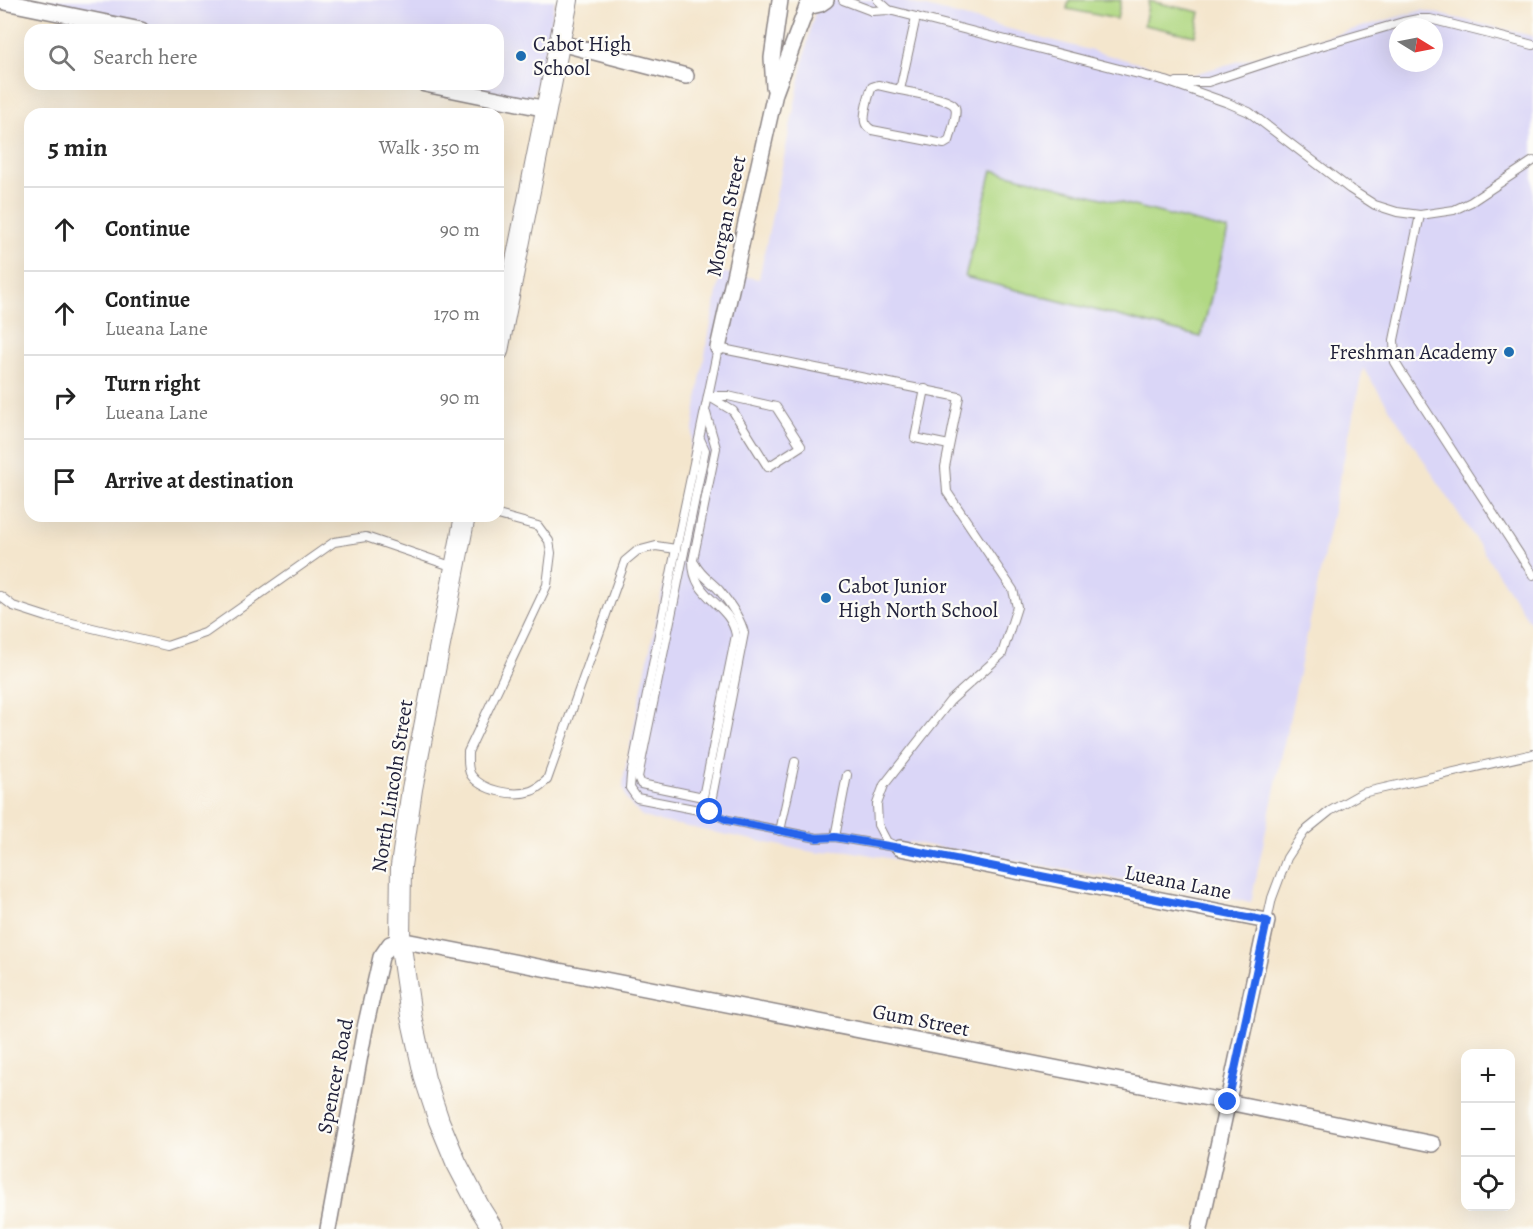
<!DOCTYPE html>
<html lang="en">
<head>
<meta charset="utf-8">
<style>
	body { margin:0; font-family:Alegreya,serif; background:#f2f2f2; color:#222 }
	.controls { position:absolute; right:18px; bottom:18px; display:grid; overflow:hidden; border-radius:12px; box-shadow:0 6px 24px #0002 }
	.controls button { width:54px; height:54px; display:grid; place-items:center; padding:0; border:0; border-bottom:2px solid #e0e0e0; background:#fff; color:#222; font:30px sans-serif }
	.compass { position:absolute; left:1389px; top:18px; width:54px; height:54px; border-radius:50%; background:#fff; box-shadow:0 6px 24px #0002; rotate:100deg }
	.stop { position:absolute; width:18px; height:18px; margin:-14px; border:4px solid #2563eb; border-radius:50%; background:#fff }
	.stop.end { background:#2563eb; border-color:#fff; box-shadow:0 2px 6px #0008 }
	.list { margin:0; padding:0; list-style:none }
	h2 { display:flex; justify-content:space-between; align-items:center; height:78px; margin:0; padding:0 24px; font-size:26px }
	h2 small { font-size:20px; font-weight:400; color:#767676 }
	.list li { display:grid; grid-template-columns:39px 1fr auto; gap:18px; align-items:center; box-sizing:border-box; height:84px; padding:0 24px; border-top:2px solid #e0e0e0 }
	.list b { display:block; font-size:22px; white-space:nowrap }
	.list p { margin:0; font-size:20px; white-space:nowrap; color:#767676 }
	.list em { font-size:20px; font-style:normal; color:#767676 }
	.icon { flex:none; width:33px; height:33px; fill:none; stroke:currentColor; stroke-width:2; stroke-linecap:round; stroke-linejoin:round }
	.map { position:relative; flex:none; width:1533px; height:1229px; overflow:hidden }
	.search { position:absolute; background:#fff; box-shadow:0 6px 24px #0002; left:24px; top:24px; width:480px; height:66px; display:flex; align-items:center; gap:15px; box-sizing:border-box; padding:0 21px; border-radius:18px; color:#767676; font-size:22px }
	.panel { position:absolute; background:#fff; box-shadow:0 6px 24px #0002; left:24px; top:108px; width:480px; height:414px; border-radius:18px }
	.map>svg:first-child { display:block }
	.built { fill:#dad6f7; fill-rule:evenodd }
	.green { fill:#b1d883; stroke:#6a7d5f; stroke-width:1.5 }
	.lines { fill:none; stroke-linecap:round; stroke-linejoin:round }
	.service-casing { stroke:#8b8484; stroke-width:10 }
	.minor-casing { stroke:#8b8484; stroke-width:18 }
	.tertiary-casing { stroke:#8b8484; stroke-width:22 }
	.service { stroke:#fff; stroke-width:8 }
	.minor { stroke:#fff; stroke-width:15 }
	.tertiary { stroke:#fff; stroke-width:20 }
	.route { stroke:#2563eb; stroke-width:8 }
	.poi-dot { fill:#1f6fb2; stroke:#fdfcf7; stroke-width:2 }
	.labels { text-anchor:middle; stroke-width:4.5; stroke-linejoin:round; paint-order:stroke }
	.poi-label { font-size:21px; fill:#22223b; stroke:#fdfcf7; text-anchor:start }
	.street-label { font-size:21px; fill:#22223b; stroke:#fdfcf7 }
</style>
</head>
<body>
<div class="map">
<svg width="1533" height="1229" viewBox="0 0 1533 1229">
	<rect width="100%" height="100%" fill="#fdfcf7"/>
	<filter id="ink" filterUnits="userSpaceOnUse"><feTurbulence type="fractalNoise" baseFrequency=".0167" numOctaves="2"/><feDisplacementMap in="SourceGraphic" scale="12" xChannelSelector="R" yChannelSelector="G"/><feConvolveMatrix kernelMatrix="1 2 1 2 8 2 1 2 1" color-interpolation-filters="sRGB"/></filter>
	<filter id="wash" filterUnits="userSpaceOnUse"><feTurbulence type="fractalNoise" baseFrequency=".008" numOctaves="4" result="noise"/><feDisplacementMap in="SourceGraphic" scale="24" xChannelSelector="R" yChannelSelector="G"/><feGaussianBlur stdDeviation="1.35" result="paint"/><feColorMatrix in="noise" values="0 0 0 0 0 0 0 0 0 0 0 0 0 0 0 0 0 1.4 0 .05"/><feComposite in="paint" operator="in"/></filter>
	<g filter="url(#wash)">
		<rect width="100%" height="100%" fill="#f4e6cd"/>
		<g class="built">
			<path d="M0,0H555L539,82L532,95L527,99L425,84H498V30H151Z"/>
			<path d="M819,0H900L1187,76L1422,10L1533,36V627L1363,368L1251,902L908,842L904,861L849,851L837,850L818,853L653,820L642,816L633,808L626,798L623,787L624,775L687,471L700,380L721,272L759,279L811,25ZM1398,27H1434V63H1398Z"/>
		</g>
		<g class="green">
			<path d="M1069,0H1121L1117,19L1067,9Z"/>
			<path d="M1149,1L1200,12L1195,36L1144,25Z"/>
			<path d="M992,170L1228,230L1201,337L965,277Z"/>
		</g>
	</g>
	<g filter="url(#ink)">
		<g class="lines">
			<defs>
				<g id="service">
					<path d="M843,0L872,11L889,10L1166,81L1228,103L1249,112L1350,189L1375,205L1397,212L1420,215L1454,210L1471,202L1533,161"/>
					<path d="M878,0L889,10"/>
					<path d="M1177,82H1208L1293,54L1403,22L1418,19H1430L1533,45"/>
					<path d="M900,90C911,93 951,98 955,107C958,113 951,134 949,141L944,144L872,130C868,127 866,127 865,122C863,115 869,94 872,87L878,85L900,90L916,17"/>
					<path d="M1420,215L1394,340L1395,362L1401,372L1533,575"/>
					<path d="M718,348L959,397L945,467L947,492L1013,590L1017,607L1002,654L950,701L884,785L877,804L878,825L887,842L900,848L835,837L817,838L728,820L709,812L637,798L630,788L631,775L676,549Z"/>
					<path d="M925,389L915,438L949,445"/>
					<path d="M708,396H728L776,407L801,446L768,467L733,411Z"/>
					<path d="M700,439L705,450L638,777L641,784L703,797L736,635C730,602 692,599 693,560L716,448L706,413"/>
					<path d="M498,515L538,526L549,541L551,553L547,585L468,752C468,759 467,769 471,775C482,791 514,797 531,791C537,789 542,784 547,780L625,561L637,551L656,546L676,549"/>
					<path d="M695,564C701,576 711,581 719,590C729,602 740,617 744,633L709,812"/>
					<path d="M0,596L13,606L47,617L167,646L205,633L334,542L366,537L454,567"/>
					<path d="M780,831L795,762"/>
					<path d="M835,837L847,775"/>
					<path d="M1267,921L1272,898L1287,858L1304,832L1330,811L1362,793L1533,754"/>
				</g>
				<g id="minor">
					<path d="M0,1L141,30"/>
					<path d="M807,7L820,4L826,0"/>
					<path d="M560,43L686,76"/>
					<path d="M425,84L547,109"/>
					<path d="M774,87L772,58L780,0"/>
					<path d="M718,348L775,93L807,7"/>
					<path d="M900,848L1267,921L1200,1229"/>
					<path d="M328,1229L365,1028L381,957L390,944L400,940L1228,1102L1433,1144"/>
				</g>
				<g id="tertiary">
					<path d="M498,351L568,0"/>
					<path d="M465,516L412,789L401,866L400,940L411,1016L425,1079L439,1121L456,1162L481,1210L493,1229"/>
				</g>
			</defs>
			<use href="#service" class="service-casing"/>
			<use href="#minor" class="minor-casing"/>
			<use href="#tertiary" class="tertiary-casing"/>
			<use href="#service" class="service"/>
			<use href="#minor" class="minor"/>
			<use href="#tertiary" class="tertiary"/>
		</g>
	</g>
	<g class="lines" filter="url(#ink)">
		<path class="route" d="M710,812L728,820L817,838L835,837L900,848L1267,921L1228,1102"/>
	</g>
	<g class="poi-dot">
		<circle cx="521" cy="56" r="6"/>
		<circle cx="1509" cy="352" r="6"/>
		<circle cx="826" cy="598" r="6"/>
	</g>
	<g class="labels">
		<g class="poi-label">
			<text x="533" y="51">Cabot High<tspan x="533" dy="24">School</tspan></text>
			<text x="1497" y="359" text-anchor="end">Freshman Academy</text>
			<text x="838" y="593">Cabot Junior<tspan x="838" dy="24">High North School</tspan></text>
		</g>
		<g class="street-label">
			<text transform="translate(726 216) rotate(-78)" y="7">Morgan Street</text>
			<text transform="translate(392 786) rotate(-81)" y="7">North Lincoln Street</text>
			<text transform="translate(1178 882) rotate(11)" y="7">Lueana Lane</text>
			<text transform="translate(921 1020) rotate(11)" y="7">Gum Street</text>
			<text transform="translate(335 1076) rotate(-79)" y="7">Spencer Road</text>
		</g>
	</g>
</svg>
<div class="controls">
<button>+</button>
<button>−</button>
<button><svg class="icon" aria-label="locate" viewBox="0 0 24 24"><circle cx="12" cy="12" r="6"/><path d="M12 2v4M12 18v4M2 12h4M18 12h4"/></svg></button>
</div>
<svg class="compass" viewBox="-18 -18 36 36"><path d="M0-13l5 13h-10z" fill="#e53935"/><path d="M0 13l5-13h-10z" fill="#767676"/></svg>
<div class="stop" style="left:710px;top:812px"></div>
<div class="stop end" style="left:1228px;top:1102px"></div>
<div class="search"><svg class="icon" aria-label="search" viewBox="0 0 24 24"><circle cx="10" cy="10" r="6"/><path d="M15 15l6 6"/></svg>Search here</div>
<section class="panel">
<h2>5 min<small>Walk · 350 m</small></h2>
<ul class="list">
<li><svg class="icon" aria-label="ahead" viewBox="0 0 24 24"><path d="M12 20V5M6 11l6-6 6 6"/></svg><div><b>Continue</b></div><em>90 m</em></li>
<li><svg class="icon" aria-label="ahead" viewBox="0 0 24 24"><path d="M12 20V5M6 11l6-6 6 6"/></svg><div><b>Continue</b><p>Lueana Lane</p></div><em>170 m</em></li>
<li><svg class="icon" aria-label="right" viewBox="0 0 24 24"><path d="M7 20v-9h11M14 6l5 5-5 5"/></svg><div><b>Turn right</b><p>Lueana Lane</p></div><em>90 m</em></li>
<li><svg class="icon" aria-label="arrive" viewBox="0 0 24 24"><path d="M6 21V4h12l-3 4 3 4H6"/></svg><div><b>Arrive at destination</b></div></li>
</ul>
</section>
</div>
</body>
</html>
